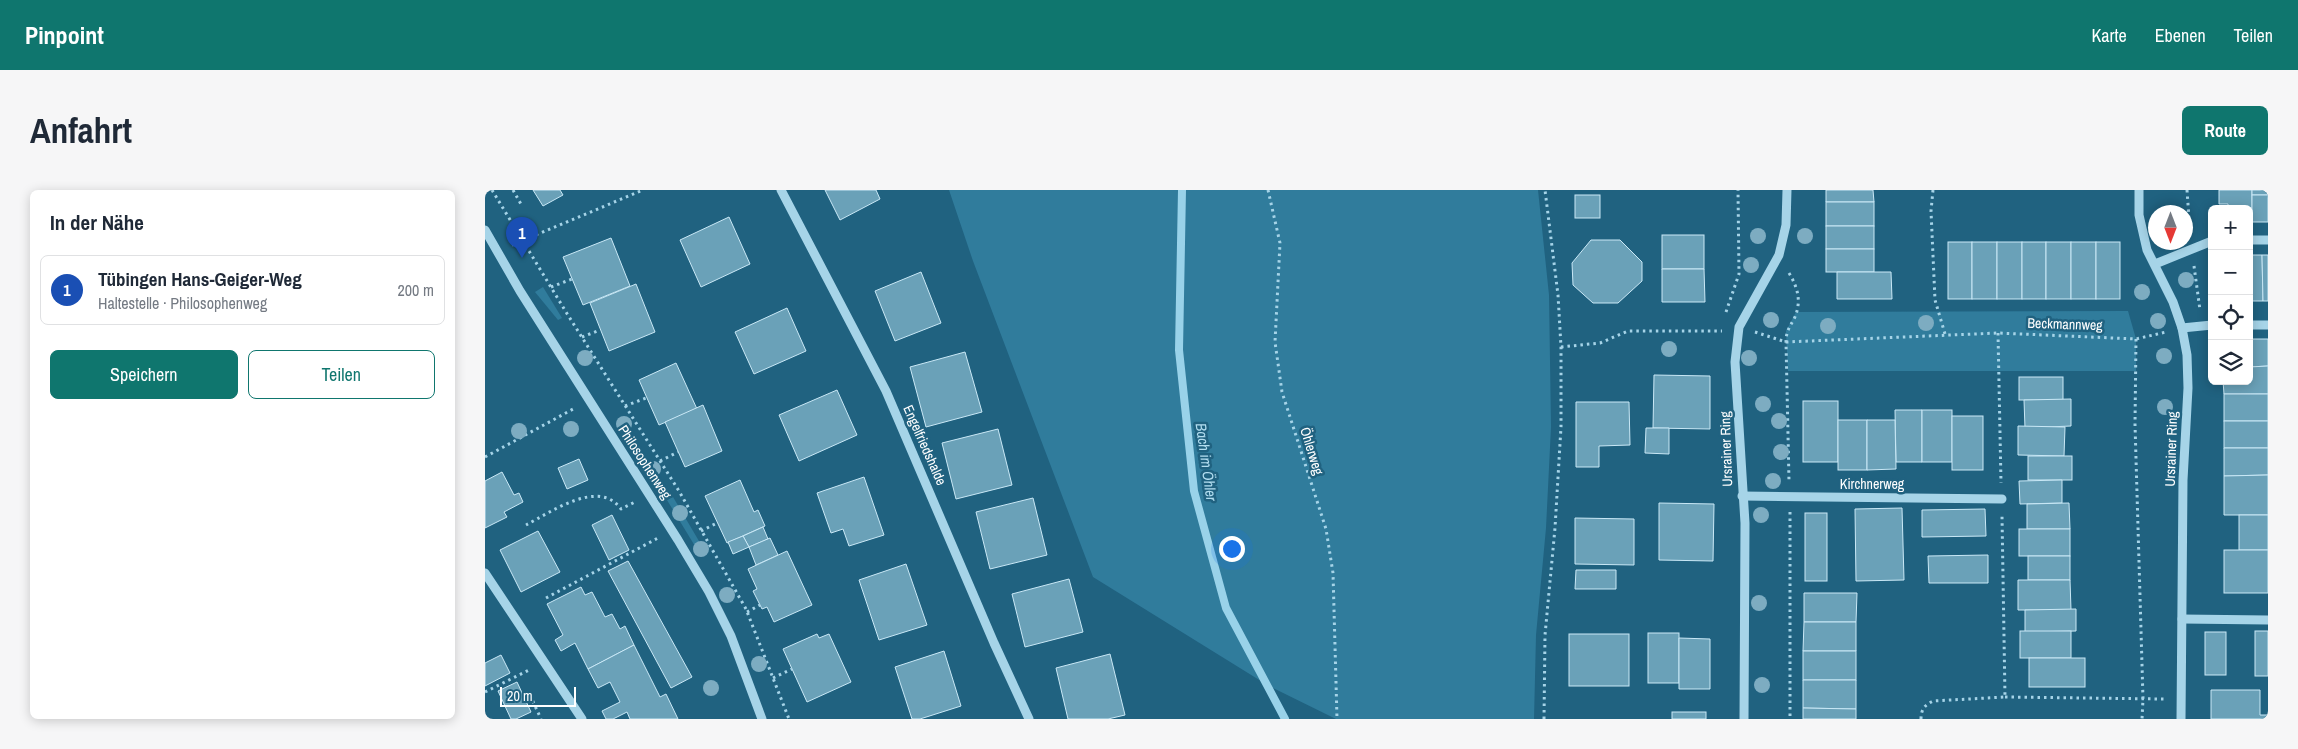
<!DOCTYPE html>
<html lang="de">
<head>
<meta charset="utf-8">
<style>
	body { margin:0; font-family:"Archivo Narrow",sans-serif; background:#f6f6f7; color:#1f2937 }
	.controls { position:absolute; right:15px; top:15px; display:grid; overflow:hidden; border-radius:8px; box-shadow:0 2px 12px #0003 }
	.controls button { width:45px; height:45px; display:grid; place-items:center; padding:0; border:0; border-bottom:1px solid #e0e1e3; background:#fff; color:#1f2937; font:25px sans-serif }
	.compass { position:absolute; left:1663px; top:15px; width:45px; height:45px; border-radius:50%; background:#fff; box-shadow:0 2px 12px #0003; rotate:180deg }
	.scale { position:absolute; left:15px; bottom:12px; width:76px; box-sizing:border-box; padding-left:5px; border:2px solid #fff; border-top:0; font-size:14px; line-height:18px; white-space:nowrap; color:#fff; -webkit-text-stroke:4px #206280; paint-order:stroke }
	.you { position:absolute; left:746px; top:358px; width:18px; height:18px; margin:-12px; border:4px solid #fff; border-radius:50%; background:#1a73e8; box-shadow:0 0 0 8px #1a73e833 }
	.badge { display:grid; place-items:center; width:32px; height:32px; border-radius:50%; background:#0f766e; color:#fff; font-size:16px; font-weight:700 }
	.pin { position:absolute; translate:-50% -41px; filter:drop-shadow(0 1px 2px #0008) }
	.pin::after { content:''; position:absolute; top:26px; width:18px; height:15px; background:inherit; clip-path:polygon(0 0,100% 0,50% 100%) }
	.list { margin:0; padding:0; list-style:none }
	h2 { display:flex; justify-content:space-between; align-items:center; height:65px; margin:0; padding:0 20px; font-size:21px }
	h2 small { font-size:16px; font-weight:400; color:#747a83 }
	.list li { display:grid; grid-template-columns:32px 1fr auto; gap:15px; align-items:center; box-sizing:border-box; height:70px; margin:0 10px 10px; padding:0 10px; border:1px solid #e0e1e3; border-radius:8px }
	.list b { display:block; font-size:19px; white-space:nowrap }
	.list p { margin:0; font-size:16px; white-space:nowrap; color:#747a83 }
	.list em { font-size:16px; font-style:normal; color:#747a83 }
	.actions { display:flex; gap:10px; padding:15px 20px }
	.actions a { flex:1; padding:11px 0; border:1px solid #0f766e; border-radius:8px; text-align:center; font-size:18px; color:#0f766e }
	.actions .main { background:#0f766e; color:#fff }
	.icon { flex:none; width:28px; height:28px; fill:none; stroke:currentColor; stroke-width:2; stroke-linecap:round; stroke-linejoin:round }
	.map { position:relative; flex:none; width:1783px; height:529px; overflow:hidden; border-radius:8px }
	header { display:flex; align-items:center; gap:30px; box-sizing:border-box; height:70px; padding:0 25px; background:#0f766e; color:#fff }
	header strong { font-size:24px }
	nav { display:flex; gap:28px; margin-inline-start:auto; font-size:18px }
	.intro { display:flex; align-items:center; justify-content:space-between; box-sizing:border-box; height:120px; padding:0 30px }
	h1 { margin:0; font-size:35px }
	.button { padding:12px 22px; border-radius:8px; background:#0f766e; color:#fff; font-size:18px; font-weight:700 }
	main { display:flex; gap:30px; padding:0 30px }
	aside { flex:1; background:#fff; border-radius:8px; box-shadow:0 2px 12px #0003 }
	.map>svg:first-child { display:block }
	.green { fill:#307c9c }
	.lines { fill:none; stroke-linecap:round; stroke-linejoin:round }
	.stream { stroke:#99d2e9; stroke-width:8 }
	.building { fill:#6aa1b8; stroke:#c9e8f6 }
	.path { stroke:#a6d4e8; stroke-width:3; stroke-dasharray:2.5 4; stroke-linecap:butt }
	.minor { stroke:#a6d4e8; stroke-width:9 }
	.tree { fill:#7dacc1 }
	.labels { text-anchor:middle; stroke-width:5; stroke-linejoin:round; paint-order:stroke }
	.street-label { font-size:14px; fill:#fff; stroke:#206280 }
	.water-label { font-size:15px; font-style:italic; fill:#b1ddef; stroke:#206280 }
</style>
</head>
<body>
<header>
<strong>Pinpoint</strong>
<nav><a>Karte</a><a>Ebenen</a><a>Teilen</a></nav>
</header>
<div class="intro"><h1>Anfahrt</h1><a class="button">Route</a></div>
<main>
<aside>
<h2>In der Nähe<small></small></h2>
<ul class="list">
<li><span class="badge" style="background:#1a4fb4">1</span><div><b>Tübingen Hans-Geiger-Weg</b><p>Haltestelle · Philosophenweg</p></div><em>200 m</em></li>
</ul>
<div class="actions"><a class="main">Speichern</a><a>Teilen</a></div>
</aside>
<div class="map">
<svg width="1783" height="529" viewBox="0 0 1783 529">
	<rect width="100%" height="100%" fill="#206280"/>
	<g class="green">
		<path d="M464,0H1053L1064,105L1066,237L1061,338L1051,445L1049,529H851L784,496L608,387L488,71Z"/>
		<path d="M58,97L77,128L73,130L50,102Z"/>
		<path d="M1643,121L1651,149V181H1303L1301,141L1311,122Z"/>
		<path d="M188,307L221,363L216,366L182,310Z"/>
	</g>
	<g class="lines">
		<path class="stream" d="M697,0L694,160L709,301L741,418L800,529"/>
	</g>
	<g class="building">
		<path d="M48,0H75L78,5L58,16Z"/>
		<path d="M340,0H391L395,9L355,30Z"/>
		<path d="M1341,0H1388L1389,12H1341Z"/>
		<path d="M1734,0H1767V32H1764V19H1743V14H1734Z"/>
		<rect x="1767" y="0" width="16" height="5"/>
		<rect x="1090" y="5" width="25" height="23"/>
		<rect x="1767" y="5" width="16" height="27"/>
		<rect x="1341" y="12" width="48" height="24"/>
		<path d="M244,27L265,74L216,97L195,50Z"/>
		<rect x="1341" y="36" width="48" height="23"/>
		<rect x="1177" y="45" width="42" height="34"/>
		<path d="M126,48L145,96L98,115L78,67Z"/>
		<path d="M1106,50H1135L1157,72V91L1133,113H1108L1088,95L1087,73Z"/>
		<rect x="1463" y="52" width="24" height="57"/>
		<rect x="1487" y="52" width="25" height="57"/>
		<rect x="1512" y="52" width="25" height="57"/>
		<rect x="1537" y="52" width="24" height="57"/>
		<rect x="1561" y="52" width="25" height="57"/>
		<rect x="1586" y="52" width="25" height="57"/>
		<rect x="1611" y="52" width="24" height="57"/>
		<rect x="1341" y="59" width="48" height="23"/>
		<path d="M1764,65H1777L1778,111H1764Z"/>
		<path d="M1777,65H1783V111H1778Z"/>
		<path d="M1177,79H1219L1220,112H1177Z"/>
		<path d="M436,82L456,133L410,151L390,101Z"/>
		<path d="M1352,82H1406L1407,109H1352Z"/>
		<path d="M151,94L170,142L124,161L105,113Z"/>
		<path d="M302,118L321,161L269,184L250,142Z"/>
		<path d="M1764,149H1783V176L1764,177Z"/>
		<path d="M480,162L497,222L441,237L425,177Z"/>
		<path d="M191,173L212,219L174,235L154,190Z"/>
		<path d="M1783,176V204H1739L1738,191H1764V177Z"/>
		<path d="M1169,185L1225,186V239L1168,238Z"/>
		<rect x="1534" y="187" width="44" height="23"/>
		<path d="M352,200L372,245L314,271L294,225Z"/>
		<rect x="1739" y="204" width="44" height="27"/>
		<path d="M1586,209V236L1540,238L1539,210Z"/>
		<rect x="1318" y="211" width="35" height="61"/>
		<path d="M1091,212H1144L1145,255L1114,256V277H1091Z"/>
		<path d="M218,215L237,261L200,277L180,232Z"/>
		<path d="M1410,220H1437V272H1411Z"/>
		<rect x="1437" y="220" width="30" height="52"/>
		<rect x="1467" y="226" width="31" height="54"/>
		<rect x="1353" y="230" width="29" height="50"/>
		<path d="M1382,230H1410L1411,279L1382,280Z"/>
		<rect x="1739" y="231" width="44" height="27"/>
		<path d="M1533,236L1580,237L1579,266L1533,265Z"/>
		<path d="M1161,238H1184V264L1160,263Z"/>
		<path d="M513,239L527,295L471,309L457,253Z"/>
		<path d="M1739,258H1783V285L1739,286Z"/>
		<rect x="1543" y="266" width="44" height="24"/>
		<path d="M94,269L103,290L82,299L73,278Z"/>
		<path d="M17,282L29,305L34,303L38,312L19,322L22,327L0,338V291Z"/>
		<path d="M1783,285V325H1739V286Z"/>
		<path d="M379,287L399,345L364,356L358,339L346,343L332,303Z"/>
		<path d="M255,290L269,322L273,320L280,336L242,353L220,306Z"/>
		<path d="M1577,290V313L1535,314L1534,291Z"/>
		<path d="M548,308L562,365L505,379L491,322Z"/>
		<path d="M1174,313L1229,314L1228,371L1174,370Z"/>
		<path d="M1584,313L1585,339H1542V314Z"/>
		<path d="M1417,318L1419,390L1371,391L1370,319Z"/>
		<path d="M1500,319L1501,346L1437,347V320Z"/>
		<rect x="1320" y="323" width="22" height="68"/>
		<path d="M127,325L144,360L124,370L107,335Z"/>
		<rect x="1754" y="325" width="29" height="35"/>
		<path d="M1090,328L1149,329V375L1090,374Z"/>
		<path d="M278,337L283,349L264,357L258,346Z"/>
		<rect x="1534" y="339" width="51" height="27"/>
		<path d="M53,341L75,382L36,402L15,360Z"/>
		<path d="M258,346L264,357L248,364L243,352Z"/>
		<path d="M285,348L293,365L271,375L264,357Z"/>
		<rect x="1739" y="360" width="44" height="43"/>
		<path d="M302,361L327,415L289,432L282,417L277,419L268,401L272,399L263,379Z"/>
		<path d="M1503,365V393H1444L1443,366Z"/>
		<rect x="1543" y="366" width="42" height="24"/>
		<path d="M143,371L207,487L186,498L123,381Z"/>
		<path d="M421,374L442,435L394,450L374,390Z"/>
		<path d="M1091,380H1131V399H1090Z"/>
		<path d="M584,389L598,442L540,457L527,404Z"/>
		<path d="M1533,390H1585L1586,420H1533Z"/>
		<path d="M96,397L100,405L107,402L120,427L127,424L135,439L140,436L149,455L103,479L90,453L76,461L70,450L78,445L62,414Z"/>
		<path d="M1319,403H1372L1371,432H1319Z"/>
		<path d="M1591,419V441L1540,442V420Z"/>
		<path d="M1319,432H1371V461H1318Z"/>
		<rect x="1535" y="441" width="51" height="27"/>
		<rect x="1770" y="441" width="13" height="45"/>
		<rect x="1720" y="442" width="21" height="43"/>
		<rect x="1163" y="443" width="31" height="50"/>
		<path d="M332,444L334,448L344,444L366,492L322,512L298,459Z"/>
		<rect x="1084" y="444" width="60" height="52"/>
		<path d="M1194,448L1225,449V499H1194Z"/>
		<path d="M149,455L175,507L181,504L193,529H145L142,522L128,529H121L117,521L135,512L125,492L113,498L103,479Z"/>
		<path d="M459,461L476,516L435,529H427L410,477Z"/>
		<rect x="1318" y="461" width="53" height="29"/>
		<path d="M625,464L640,525L623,529H583L571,478Z"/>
		<path d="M16,465L25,483L0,496V473Z"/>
		<rect x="1544" y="468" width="56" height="29"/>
		<path d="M1318,490H1371V519L1318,518Z"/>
		<path d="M32,492L46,522L31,529H26L13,501Z"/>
		<path d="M1726,500H1775V525H1783V529H1726Z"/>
		<path d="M1318,518L1371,519V529H1318Z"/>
		<rect x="1187" y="522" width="34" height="7"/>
	</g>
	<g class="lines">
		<g class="path">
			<path d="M7,0L81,122L194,301L261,419L304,529"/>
			<path d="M28,0L37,16"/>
			<path d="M783,0L795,53L790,152L797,202L841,339L848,383L852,529"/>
			<path d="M1448,0L1446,21L1450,110L1460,144"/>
			<path d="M1702,0L1705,43"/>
			<path d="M27,55L158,0"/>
			<path d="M1709,76L1715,120"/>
			<path d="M1304,83C1313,98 1317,112 1309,129C1304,138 1301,142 1301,152L1304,291"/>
			<path d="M66,97L87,89"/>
			<path d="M1241,122L1254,84L1253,0"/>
			<path d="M1270,142L1301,152L1513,143L1651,149L1681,142"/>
			<path d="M1513,143L1516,293"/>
			<path d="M97,147L115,140"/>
			<path d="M1651,149L1650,234L1658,509L1657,529"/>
			<path d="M1076,157L1115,153L1143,141H1237"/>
			<path d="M140,216L161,208"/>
			<path d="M0,267L90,218"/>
			<path d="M175,271L193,262"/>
			<path d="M1305,322V529"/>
			<path d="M41,335C66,322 114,288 136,319L150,312"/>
			<path d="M216,341L232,333"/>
			<path d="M61,408L173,348"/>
			<path d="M262,422L275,415"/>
			<path d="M288,488L307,479"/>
			<path d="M0,502L44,480"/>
			<path d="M45,505L56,529"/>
			<path d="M1520,507L1679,509"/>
			<path d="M1059,529L1060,445L1070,338L1076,237V157L1073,105L1060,0"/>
			<path d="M1436,529C1436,519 1440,515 1448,511L1520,507L1517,326"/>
		</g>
		<g class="minor">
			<path d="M296,0L401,201L509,453L544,529"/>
			<path d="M1654,0V25L1662,60L1688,112L1697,138L1702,165L1703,198L1698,290L1696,529"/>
			<path d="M0,40L35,101L193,350L224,402L246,446L277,529"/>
			<path d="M1764,50H1783"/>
			<path d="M1670,74L1727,51"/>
			<path d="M1764,135H1783"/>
			<path d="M1697,138L1727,135"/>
			<path d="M1257,306L1517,309"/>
			<path d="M0,383L97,529"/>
			<path d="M1697,429L1783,430"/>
			<path d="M1259,529L1260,333L1250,172L1254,137L1294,65L1301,35L1302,0"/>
		</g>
	</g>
	<g class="tree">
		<circle cx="1273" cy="46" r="8"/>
		<circle cx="1320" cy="46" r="8"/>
		<circle cx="1266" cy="75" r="8"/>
		<circle cx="1701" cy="90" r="8"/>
		<circle cx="1657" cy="102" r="8"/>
		<circle cx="1286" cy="130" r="8"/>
		<circle cx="1673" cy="131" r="8"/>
		<circle cx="1441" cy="133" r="8"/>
		<circle cx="1343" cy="136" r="8"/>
		<circle cx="1184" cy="159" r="8"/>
		<circle cx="1679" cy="166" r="8"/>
		<circle cx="100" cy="168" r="8"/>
		<circle cx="1264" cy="168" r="8"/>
		<circle cx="1278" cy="214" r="8"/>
		<circle cx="1680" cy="217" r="8"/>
		<circle cx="1294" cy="231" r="8"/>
		<circle cx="139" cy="234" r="8"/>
		<circle cx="86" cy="239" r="8"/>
		<circle cx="34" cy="241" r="8"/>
		<circle cx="1296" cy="262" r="8"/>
		<circle cx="168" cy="279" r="8"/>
		<circle cx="1288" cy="291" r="8"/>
		<circle cx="195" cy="323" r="8"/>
		<circle cx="1276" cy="325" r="8"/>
		<circle cx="216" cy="359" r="8"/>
		<circle cx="242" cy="405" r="8"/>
		<circle cx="1274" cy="413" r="8"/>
		<circle cx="274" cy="474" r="8"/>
		<circle cx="1277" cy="495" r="8"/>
		<circle cx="226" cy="498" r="8"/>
	</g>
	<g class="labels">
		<g class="street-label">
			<text transform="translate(1580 134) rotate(2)" y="5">Beckmannweg</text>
			<text transform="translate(440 255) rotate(66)" y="5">Engelfriedshalde</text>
			<text transform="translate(1241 259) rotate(-92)" y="5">Ursrainer Ring</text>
			<text transform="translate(1686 259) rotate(-88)" y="5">Ursrainer Ring</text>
			<text transform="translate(827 261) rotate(73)" y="5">Öhlerweg</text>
			<text transform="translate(160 272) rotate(57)" y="5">Philosophenweg</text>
			<text x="1387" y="299">Kirchnerweg</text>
		</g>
		<g class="water-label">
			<text transform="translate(721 272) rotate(82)" y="5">Bach im Öhler</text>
		</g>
	</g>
</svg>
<div class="controls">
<button>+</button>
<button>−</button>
<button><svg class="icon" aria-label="locate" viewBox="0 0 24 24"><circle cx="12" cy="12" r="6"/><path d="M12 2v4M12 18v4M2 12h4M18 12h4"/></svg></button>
<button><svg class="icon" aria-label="layers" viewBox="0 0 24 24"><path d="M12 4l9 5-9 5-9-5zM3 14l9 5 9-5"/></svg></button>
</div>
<svg class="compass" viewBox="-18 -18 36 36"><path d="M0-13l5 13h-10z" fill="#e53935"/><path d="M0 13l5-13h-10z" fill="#747a83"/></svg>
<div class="scale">20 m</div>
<div class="you"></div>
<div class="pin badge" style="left:37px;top:68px;background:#1a4fb4">1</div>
</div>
</main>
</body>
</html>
